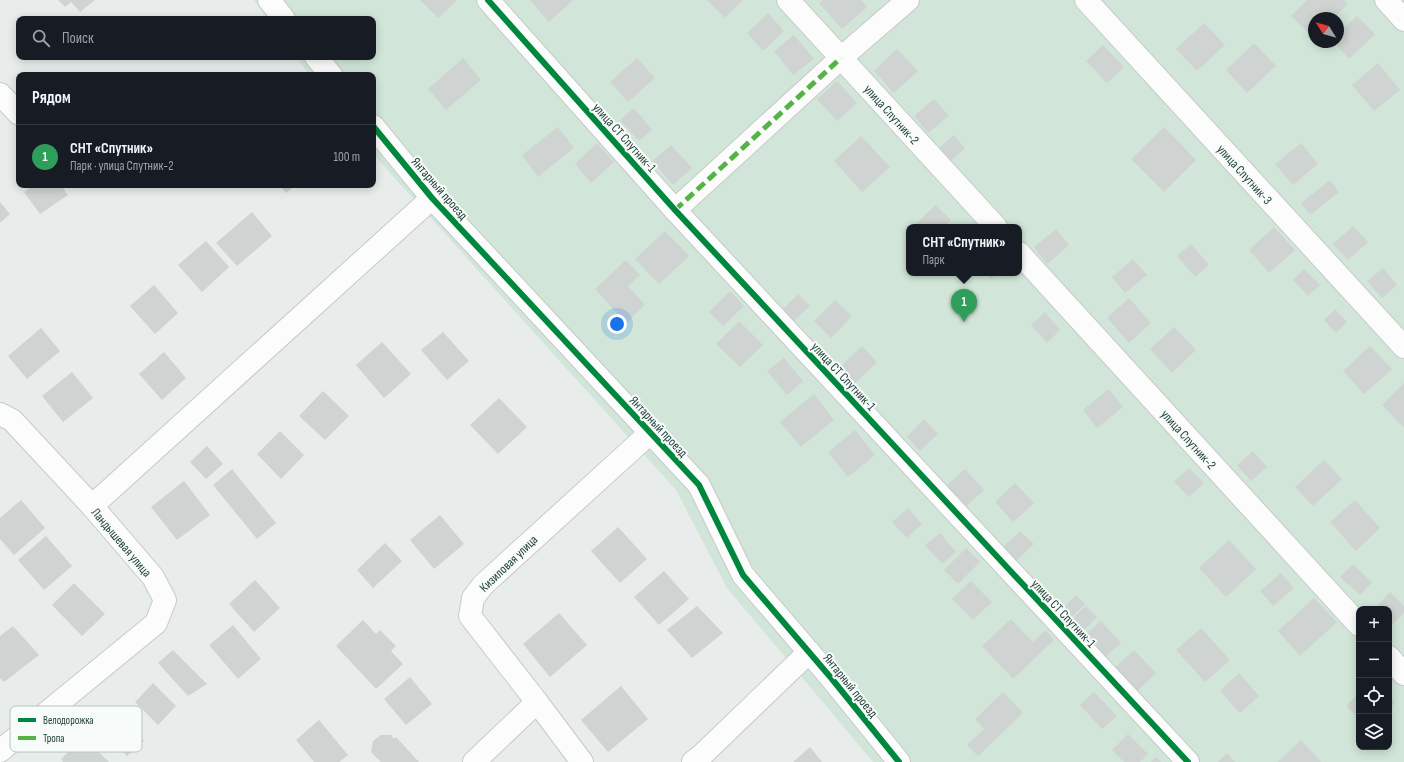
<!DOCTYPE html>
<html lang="ru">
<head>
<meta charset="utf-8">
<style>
	body { margin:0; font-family:"Sofia Sans Condensed",sans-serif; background:#242831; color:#f1f3f6 }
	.controls { position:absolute; right:12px; bottom:12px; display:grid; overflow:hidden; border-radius:8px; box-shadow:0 2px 10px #0003 }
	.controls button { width:36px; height:36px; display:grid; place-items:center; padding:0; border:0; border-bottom:1px solid #363941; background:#171b24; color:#f1f3f6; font:20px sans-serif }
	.compass { position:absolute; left:1308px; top:12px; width:36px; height:36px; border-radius:50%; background:#171b24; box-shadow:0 2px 10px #0003; rotate:307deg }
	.you { position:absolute; left:617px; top:324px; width:14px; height:14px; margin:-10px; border:3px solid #fff; border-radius:50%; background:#1a73e8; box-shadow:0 0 0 6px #1a73e833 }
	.badge { display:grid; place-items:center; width:26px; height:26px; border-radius:50%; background:#697e78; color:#fff; font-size:13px; font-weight:700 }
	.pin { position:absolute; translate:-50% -33px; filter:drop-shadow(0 1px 2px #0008) }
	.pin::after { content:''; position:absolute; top:21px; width:14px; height:12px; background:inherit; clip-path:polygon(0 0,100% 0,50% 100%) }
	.popup { position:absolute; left:906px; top:224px; width:116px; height:52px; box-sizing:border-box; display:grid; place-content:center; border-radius:8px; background:#171b24; filter:drop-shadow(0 1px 3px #0005); font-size:13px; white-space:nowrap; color:#9ea1a6 }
	.popup b { font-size:15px; color:#f1f3f6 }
	.popup::after { content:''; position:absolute; left:50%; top:100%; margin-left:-8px; border:8px solid transparent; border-top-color:#171b24 }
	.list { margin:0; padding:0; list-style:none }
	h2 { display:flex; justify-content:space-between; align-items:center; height:52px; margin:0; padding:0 16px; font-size:17px }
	h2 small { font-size:13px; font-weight:400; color:#9ea1a6 }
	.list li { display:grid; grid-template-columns:26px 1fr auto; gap:12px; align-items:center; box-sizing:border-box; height:64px; padding:0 16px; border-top:1px solid #363941 }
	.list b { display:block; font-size:15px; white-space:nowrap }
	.list p { margin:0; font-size:13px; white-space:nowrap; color:#9ea1a6 }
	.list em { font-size:13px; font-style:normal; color:#9ea1a6 }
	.icon { flex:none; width:22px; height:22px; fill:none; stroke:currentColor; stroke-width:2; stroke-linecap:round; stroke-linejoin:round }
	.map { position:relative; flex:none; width:1404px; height:762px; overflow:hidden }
	.search { position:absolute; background:#171b24; box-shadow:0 2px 10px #0003; left:16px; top:16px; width:360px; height:44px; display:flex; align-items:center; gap:10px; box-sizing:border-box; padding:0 14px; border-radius:8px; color:#9ea1a6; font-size:15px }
	.panel { position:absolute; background:#171b24; box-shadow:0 2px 10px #0003; left:16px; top:72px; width:360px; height:116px; border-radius:8px }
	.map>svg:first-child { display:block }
	.green { fill:#d1e6d8; fill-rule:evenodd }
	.building { fill:#cfd4d2 }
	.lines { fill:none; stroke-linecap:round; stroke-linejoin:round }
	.minor-casing { stroke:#c5cac8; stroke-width:24 }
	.minor { stroke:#fcfcfc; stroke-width:22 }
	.quiet { stroke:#55b346; stroke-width:5; stroke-dasharray:10 5; stroke-linecap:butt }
	.cycleway-casing { stroke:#f7fbf9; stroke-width:8 }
	.cycleway { stroke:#00873e; stroke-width:6 }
	.labels { text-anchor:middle; stroke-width:4; stroke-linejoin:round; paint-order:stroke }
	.street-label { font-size:13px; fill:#24423a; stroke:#f7fbf9 }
	.key { fill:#f7fbf9; stroke:#b8c4c0; stroke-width:1 }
	.key-label { font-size:11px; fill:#24423a }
</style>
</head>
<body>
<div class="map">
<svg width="1404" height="762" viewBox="0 0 1404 762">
	<rect width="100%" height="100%" fill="#e8edeb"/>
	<path class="green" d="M254,0H1404V762H873L727,588L676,490L373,154V75H309L296,57H373V19H268ZM1314,18H1338V42H1314ZM909,227H1019V273H909ZM1359,609H1389V747H1359Z"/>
	<g class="building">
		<path d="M58,0H95L80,12L71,2L65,7Z"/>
		<path d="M420,0H457L438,18Z"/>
		<path d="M530,0H573L549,22Z"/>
		<path d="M707,0H743L725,18Z"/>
		<path d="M823,0H861L867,7L842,29L819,3Z"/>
		<path d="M1307,0H1344L1348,4L1334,18H1314V38L1291,16Z"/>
		<path d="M768,13L784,31L763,51L747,33Z"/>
		<path d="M1357,16L1375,34L1349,59L1334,42H1338V34Z"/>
		<path d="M1204,23L1225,45L1197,71L1176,49Z"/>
		<path d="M794,35L814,59L793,75L774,51Z"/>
		<path d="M1254,43L1276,66L1247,93L1226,70Z"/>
		<path d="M1103,45L1124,67L1107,83L1086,61Z"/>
		<path d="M897,49L918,71L894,93L874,71Z"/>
		<path d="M463,58L481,80L446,110L428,89Z"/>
		<path d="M637,58L655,78L628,102L610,82Z"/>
		<path d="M1378,63L1400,90L1374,111L1352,85Z"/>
		<path d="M837,81L857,103L837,121L817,99Z"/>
		<path d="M934,99L949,116L928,133L914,116Z"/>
		<path d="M634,108L652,130L639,141L620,120Z"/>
		<path d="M558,127L574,148L538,177L522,155Z"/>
		<path d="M1164,127L1196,160L1164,192L1131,159Z"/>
		<path d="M954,135L965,148L951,161L939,148Z"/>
		<path d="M861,136L890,167L862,192L834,161Z"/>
		<path d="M597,143L614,162L591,183L575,164Z"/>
		<path d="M1301,143L1318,164L1293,185L1275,164Z"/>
		<path d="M671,145L692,168L673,185L652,161Z"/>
		<path d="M1330,180L1339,192L1310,215L1301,203Z"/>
		<path d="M34,185H61L68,195L40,214L24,192Z"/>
		<path d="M279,185H296L286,193Z"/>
		<path d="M0,202L10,214L0,223Z"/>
		<path d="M935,205L951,220L944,227H913Z"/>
		<path d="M252,212L272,236L237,266L216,243Z"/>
		<path d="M1353,226L1368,242L1348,260L1333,244Z"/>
		<path d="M1274,227L1295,250L1269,273L1249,250Z"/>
		<path d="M1056,229L1069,245L1047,264L1034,247Z"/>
		<path d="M665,231L689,256L659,284L635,259Z"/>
		<path d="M206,241L229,267L202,292L178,265Z"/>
		<path d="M1191,244L1209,265L1195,277L1177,256Z"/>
		<path d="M1133,259L1147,275L1125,293L1112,277Z"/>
		<path d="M626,260L640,275L628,286L645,305L626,323L595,289Z"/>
		<path d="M1383,268L1397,285L1382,298L1367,281Z"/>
		<path d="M1304,269L1320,285L1308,296L1293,280Z"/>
		<path d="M985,273H998L991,279Z"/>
		<path d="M154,285L178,313L155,334L130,306Z"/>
		<path d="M730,291L744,306L723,326L709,312Z"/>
		<path d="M798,294L810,306L793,322L782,310Z"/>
		<path d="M1129,298L1151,323L1129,343L1107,318Z"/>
		<path d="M835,300L852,316L831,338L814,321Z"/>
		<path d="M1335,309L1347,322L1336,333L1324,320Z"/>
		<path d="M1045,312L1060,330L1047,343L1031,325Z"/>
		<path d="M739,321L763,345L740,367L716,344Z"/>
		<path d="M1174,327L1196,350L1172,373L1150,349Z"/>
		<path d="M41,328L60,351L27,379L8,356Z"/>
		<path d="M443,332L469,361L447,380L421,350Z"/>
		<path d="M382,342L411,374L384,398L356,365Z"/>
		<path d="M862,346L877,362L854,384L839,368Z"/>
		<path d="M1370,346L1392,369L1364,394L1343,371Z"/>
		<path d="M164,352L186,378L162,400L139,374Z"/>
		<path d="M784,358L803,381L787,395L767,371Z"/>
		<path d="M72,372L93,398L63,422L42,396Z"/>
		<path d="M1404,383V426L1403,427L1382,405Z"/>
		<path d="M1109,389L1123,407L1097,428L1083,410Z"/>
		<path d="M323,391L349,416L325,440L299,416Z"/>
		<path d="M814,394L834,420L801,447L780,422Z"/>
		<path d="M499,398L527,427L498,454L470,425Z"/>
		<path d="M924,419L938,434L920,451L907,437Z"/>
		<path d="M855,430L875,455L848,477L828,452Z"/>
		<path d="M280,431L304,455L281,479L257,454Z"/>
		<path d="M207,446L223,464L206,479L190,462Z"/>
		<path d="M1253,451L1267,467L1251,481L1237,465Z"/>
		<path d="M1324,460L1342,479L1313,506L1295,487Z"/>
		<path d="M1189,468L1204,483L1189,497L1174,482Z"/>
		<path d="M232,469L276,523L257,539L213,485Z"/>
		<path d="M965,469L984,490L963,509L944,488Z"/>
		<path d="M184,481L210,515L177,540L151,507Z"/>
		<path d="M1015,483L1034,503L1013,522L995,502Z"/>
		<path d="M21,500L45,528L14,555L0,539V518Z"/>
		<path d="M1355,500L1380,528L1356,551L1330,522Z"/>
		<path d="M908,508L922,524L907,538L892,522Z"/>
		<path d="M440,515L464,544L434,569L410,540Z"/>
		<path d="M618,527L647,559L620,583L591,551Z"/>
		<path d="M1020,531L1034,544L1016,561L1003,547Z"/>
		<path d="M940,533L956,552L942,564L925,545Z"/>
		<path d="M46,536L72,566L44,590L18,560Z"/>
		<path d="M1229,540L1256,569L1226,597L1199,568Z"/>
		<path d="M385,543L402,561L373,588L357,570Z"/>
		<path d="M966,548L980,562L958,584L944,570Z"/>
		<path d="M1353,564L1372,582L1360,595L1340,577Z"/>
		<path d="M664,571L689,599L659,625L634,597Z"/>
		<path d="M1281,573L1294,588L1273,606L1260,591Z"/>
		<path d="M255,580L280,608L254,632L229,604Z"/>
		<path d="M971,581L992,602L973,620L952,599Z"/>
		<path d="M74,583L105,614L82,636L52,605Z"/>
		<path d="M1390,592L1404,606V613L1393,624L1389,621V609H1377L1376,607Z"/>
		<path d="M1076,595L1085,604L1070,619L1061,610Z"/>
		<path d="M1314,598L1337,622L1300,656L1278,631Z"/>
		<path d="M697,606L723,633L692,658L667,630Z"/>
		<path d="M1086,606L1097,617L1081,633L1070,621Z"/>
		<path d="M559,613L587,645L550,677L523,644Z"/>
		<path d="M1011,619L1033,642L1046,630L1054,640L1013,679L982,646Z"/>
		<path d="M363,620L376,634L380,630L396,646L391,651L403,664L376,689L336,646Z"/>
		<path d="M1101,621L1121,643L1103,659L1083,637Z"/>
		<path d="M233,625L261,659L238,679L209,645Z"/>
		<path d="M13,626L39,655L4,682L0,678V636Z"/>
		<path d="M1201,628L1230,660L1205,682L1176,650Z"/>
		<path d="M173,650L207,684L188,696L158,663Z"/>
		<path d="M1134,650L1156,673L1136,692L1114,669Z"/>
		<path d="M1239,673L1259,696L1240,713L1220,691Z"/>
		<path d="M410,677L432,704L406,725L384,699Z"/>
		<path d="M153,683L176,706L158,725L135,702Z"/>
		<path d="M621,686L648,719L608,752L581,720Z"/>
		<path d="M1003,692L1023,713L978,756L967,745L984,729L975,719Z"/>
		<path d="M1094,692L1117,716L1102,729L1080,705Z"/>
		<path d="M1359,693V719L1346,706Z"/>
		<path d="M1389,696L1395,703L1389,709Z"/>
		<path d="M120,713L144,741L127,756L102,729Z"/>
		<path d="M319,720L348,755L339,762H314L296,740Z"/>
		<path d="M1128,734L1148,754L1140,762H1124L1112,750Z"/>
		<path d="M381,735H391L394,739L396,737L419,762H381L371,752L373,741Z"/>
		<path d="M83,737L109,762H63L61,759Z"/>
		<path d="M1301,740L1321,762H1278Z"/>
		<path d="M810,747L822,762H793Z"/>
		<path d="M1227,753L1235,762H1218Z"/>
		<path d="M1156,757L1161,762H1151Z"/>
	</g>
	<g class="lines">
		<defs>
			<g id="minor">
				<path d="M269,0L284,19"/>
				<path d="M488,0L675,210L1188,762"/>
				<path d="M788,0L996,227"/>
				<path d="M1086,0L1404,347"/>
				<path d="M1386,0L1404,20"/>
				<path d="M316,57L331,75"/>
				<path d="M0,94L19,114"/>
				<path d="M373,126L432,198L699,485L743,575L832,679L899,762"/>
				<path d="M675,210L841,58L908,0"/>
				<path d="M1019,253L1359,625"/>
				<path d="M0,414L12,420L92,506L153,577L165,600L156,623L0,751"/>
				<path d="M92,506L432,198"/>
				<path d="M1389,657L1404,674"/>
				<path d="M537,702L582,762"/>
				<path d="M474,762L537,702L470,616L473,598L483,585L650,433"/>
				<path d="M693,762L702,755L809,652"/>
			</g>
		</defs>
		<use href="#minor" class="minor-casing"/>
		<use href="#minor" class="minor"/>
		<path class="quiet" d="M675,210L841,58"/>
		<defs>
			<g id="cycleway">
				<path d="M488,0L675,210L1188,762"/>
				<path d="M373,126L432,198L699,485L743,575L832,679L899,762"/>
			</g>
		</defs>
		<use href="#cycleway" class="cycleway-casing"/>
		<use href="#cycleway" class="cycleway"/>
	</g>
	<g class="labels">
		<g class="street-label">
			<text transform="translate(892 114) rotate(48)" y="5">улица Спутник-2</text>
			<text transform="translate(625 137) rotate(48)" y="5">улица СТ Спутник-1</text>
			<text transform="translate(1245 174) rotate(48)" y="5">улица Спутник-3</text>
			<text transform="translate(440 188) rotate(49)" y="5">Янтарный проезд</text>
			<text transform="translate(844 376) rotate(47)" y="5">улица СТ Спутник-1</text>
			<text transform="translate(659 426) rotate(47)" y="5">Янтарный проезд</text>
			<text transform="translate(1189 439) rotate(48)" y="5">улица Спутник-2</text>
			<text transform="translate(122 542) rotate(50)" y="5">Ландышевая улица</text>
			<text transform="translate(508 563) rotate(-44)" y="5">Кизиловая улица</text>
			<text transform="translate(1064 613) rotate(47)" y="5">улица СТ Спутник-1</text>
			<text transform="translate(851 685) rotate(51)" y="5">Янтарный проезд</text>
		</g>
	</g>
	<rect x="10" y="706" width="132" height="46" rx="6" class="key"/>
	<rect x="18" y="718" width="18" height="4" fill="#00873e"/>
	<rect x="18" y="736" width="18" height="4" fill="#55b346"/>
	<g class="key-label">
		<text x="43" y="724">Велодорожка</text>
		<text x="43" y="742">Тропа</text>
	</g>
</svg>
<div class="controls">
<button>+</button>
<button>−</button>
<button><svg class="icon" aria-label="locate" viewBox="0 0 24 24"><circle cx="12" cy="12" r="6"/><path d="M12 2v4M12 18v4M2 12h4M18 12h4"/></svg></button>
<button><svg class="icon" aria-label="layers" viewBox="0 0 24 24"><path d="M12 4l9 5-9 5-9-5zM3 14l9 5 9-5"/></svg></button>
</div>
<svg class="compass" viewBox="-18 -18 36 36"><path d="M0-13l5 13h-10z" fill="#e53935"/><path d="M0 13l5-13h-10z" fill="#9ea1a6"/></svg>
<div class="you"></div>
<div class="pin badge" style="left:964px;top:322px;background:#2e9e5b">1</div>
<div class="popup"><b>СНТ «Спутник»</b>Парк</div>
<div class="search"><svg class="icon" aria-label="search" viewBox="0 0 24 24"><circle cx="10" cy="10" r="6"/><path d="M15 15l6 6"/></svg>Поиск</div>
<section class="panel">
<h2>Рядом<small></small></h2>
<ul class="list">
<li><span class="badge" style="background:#2e9e5b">1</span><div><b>СНТ «Спутник»</b><p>Парк · улица Спутник-2</p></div><em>100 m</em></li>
</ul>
</section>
</div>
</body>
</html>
